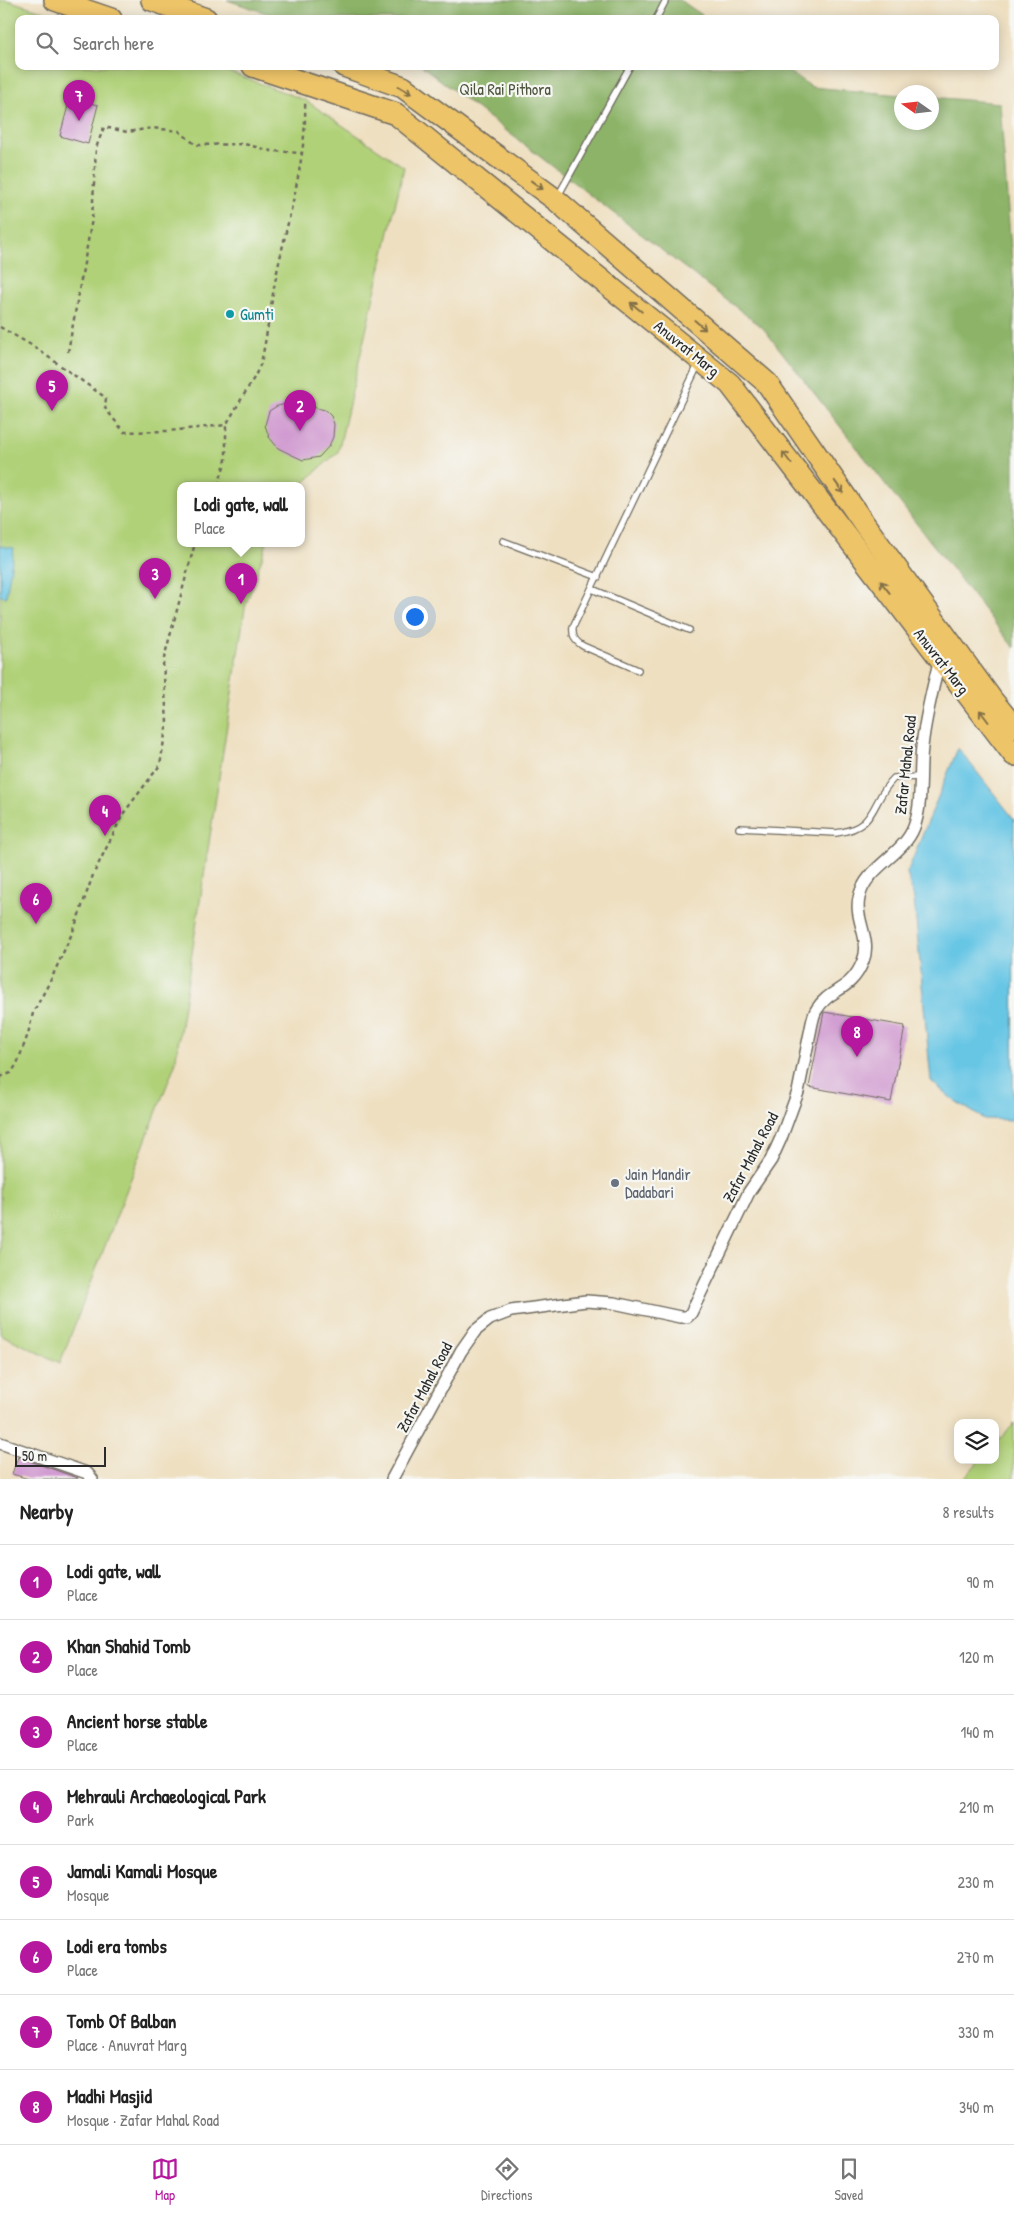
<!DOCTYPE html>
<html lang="en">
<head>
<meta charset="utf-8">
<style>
	body { margin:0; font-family:"Patrick Hand",sans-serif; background:#f2f2f2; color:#222 }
	.controls { position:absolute; right:15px; bottom:15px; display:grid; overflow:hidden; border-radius:10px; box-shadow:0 2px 12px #0003 }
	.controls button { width:45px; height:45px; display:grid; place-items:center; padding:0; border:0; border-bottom:1px solid #e0e0e0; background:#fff; color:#222; font:25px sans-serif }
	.compass { position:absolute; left:894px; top:85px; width:45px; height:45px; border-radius:50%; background:#fff; box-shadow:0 2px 12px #0003; rotate:284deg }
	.scale { position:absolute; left:15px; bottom:12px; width:91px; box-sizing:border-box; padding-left:5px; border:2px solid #2b2b2b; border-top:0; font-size:14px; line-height:18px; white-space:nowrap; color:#2b2b2b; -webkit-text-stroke:4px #f6f6f2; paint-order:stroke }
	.you { position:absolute; left:414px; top:616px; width:18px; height:18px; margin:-12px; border:4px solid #fff; border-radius:50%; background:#1a73e8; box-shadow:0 0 0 8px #1a73e833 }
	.badge { display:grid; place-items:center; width:32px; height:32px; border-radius:50%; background:#b5179e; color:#fff; font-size:16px; font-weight:700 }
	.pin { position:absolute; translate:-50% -41px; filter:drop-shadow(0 1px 2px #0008) }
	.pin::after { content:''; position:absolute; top:26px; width:18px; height:15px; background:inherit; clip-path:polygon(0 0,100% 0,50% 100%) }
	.popup { position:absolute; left:177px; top:482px; width:128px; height:65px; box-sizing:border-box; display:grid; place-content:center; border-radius:10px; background:#fff; filter:drop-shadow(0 1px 4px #0005); font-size:16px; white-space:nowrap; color:#767676 }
	.popup b { font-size:19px; color:#222 }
	.popup::after { content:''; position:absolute; left:50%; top:100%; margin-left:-10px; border:10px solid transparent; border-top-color:#fff }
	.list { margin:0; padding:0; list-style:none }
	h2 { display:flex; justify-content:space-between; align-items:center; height:65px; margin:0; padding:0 20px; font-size:21px }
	h2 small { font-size:16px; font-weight:400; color:#767676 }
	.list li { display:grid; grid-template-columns:32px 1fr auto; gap:15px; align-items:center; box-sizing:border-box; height:75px; padding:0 20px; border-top:1px solid #e0e0e0 }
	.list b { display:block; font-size:19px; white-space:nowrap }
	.list p { margin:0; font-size:16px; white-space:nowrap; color:#767676 }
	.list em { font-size:16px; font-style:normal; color:#767676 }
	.icon { flex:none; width:28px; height:28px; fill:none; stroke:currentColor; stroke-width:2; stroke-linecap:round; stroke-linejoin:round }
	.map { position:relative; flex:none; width:1014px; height:1479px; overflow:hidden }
	.search { position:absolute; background:#fff; box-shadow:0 2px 12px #0003; left:15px; right:15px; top:15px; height:55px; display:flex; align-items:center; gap:12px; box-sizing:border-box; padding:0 18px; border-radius:10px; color:#767676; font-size:19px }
	.sheet { height:665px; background:#fff }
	nav { display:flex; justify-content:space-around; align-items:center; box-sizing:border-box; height:70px; border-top:1px solid #e0e0e0; background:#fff; font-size:14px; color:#767676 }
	nav a { display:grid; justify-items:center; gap:2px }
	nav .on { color:#b5179e }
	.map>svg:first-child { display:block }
	.green { fill:#b0d178; stroke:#6e7e52 }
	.forest { fill:#8cb368; stroke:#5c6f4a }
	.water { fill:#67c6e5; stroke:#497888 }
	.building { fill:#d09ad0 }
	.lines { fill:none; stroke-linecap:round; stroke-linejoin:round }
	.lane-casing { stroke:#6f6a5f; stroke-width:8 }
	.street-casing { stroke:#6f6a5f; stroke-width:14 }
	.highway-casing { stroke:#6f6a5f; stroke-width:24 }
	.path { stroke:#6f6a5f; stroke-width:2.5; stroke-dasharray:4 4; stroke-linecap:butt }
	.lane { stroke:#fff; stroke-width:5.5 }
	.street { stroke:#fff; stroke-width:11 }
	.highway { stroke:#eec469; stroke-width:21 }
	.oneway { stroke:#837047 }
	.culture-dot { fill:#0f9aa8; stroke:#f6f6f2; stroke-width:2 }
	.worship-dot { fill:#6b7280; stroke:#f6f6f2; stroke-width:2 }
	.labels { text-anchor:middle; stroke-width:4.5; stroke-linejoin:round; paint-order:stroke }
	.park-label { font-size:16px; fill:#4c543e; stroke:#f6f6f2 }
	.culture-label { font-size:16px; fill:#0d838f; stroke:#f6f6f2; text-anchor:start }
	.street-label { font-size:16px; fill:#2b2b2b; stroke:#f6f6f2 }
	.worship-label { font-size:16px; fill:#5b616d; stroke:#f6f6f2; text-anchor:start }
</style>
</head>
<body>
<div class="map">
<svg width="1014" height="1479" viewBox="0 0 1014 1479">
	<rect width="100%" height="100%" fill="#f6f6f2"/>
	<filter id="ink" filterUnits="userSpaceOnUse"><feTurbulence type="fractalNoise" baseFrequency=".02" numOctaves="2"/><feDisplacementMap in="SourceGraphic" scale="10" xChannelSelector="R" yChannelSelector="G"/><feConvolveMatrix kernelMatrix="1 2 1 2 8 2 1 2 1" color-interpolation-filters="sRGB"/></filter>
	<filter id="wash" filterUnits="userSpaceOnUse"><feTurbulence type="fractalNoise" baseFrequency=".0096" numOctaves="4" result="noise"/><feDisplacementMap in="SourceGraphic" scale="20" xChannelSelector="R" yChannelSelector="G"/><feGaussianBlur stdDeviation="1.12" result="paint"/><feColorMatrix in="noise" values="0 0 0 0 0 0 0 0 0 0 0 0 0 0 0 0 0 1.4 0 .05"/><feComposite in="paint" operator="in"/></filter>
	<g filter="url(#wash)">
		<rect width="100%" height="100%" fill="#eedfc0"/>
		<g class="green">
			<path d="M0,0H7L68,19H19V66H213L305,100L404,167L338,452L301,485H181V543H267L245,608L175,1064L60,1363L0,1334Z"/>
			<path d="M1014,1424V1479H963L980,1460H995V1444Z"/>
		</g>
		<g class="forest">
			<path d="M227,0H680L708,19H284Z"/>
			<path d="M422,66H780L812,87L901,95L902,122H932V97L1000,103L1014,290V648L763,328Z"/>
		</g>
		<g class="water">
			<path d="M0,546L14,548L6,597L0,596Z"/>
			<path d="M958,748L1014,819L1013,1120L984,1119L952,1099L931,1081L914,899L907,873Z"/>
		</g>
		<g id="blocks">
			<g class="building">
				<path d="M70,98L98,105L88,144L60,136Z"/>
				<path d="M287,404L304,405L325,410L331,416L334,424L333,437L329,446L319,457L303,460L290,454L278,448L269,437L265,425L269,411L277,406Z"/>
				<path d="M824,1012L905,1026L891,1102L809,1087Z"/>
				<path d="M18,1457L78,1478L77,1479H29L12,1474Z"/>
			</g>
		</g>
	</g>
	<g filter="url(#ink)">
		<use href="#blocks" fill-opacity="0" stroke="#6f6a5f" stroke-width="1"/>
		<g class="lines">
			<defs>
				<g id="lane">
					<path d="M656,19L666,0"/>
					<path d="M558,196L630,66"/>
					<path d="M503,541L598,577"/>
					<path d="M592,589L689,630"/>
					<path d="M638,670L583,646C575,641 572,637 573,627L699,363"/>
					<path d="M739,828L836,833C879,827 869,803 894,778L920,777"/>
				</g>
				<g id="street">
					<path d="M0,1443L87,1473L92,1479"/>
					<path d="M392,1479L461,1351L475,1331L490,1319L511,1311L586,1301L614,1303L680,1317H687L691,1313L749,1192L771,1160L781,1138L798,1092L812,1023C813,1019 814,1013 817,1009C830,988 851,992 863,961C872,940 854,919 859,898C865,867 903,856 914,827C923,803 919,773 922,747C925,717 933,688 940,658"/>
				</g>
				<g id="highway">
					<path d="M55,0L111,19"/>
					<path d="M152,0L206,19"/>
					<path d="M253,66L396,114L730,384L1014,755"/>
					<path d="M344,66L403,87L556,200L767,383L865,525L992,700L1014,727"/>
				</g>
			</defs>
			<use href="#lane" class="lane-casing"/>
			<use href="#street" class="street-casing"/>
			<use href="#highway" class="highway-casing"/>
			<g class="path">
				<path d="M0,327L33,346L106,398L105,408L124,432L168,431L226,425"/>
				<path d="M68,352L92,219L96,148L104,127L127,132L152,128L179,131L196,145L244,144L271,151L302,153"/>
				<path d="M218,485L226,460V425L255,376L261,363C269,327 272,290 281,254C292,203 307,153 305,100"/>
				<path d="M53,975L74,929L93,875L123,814L160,765L167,722L163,662L195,543"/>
				<path d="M0,1077L11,1073L17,1064L28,1034L33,1013L54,974"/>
			</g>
			<use href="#lane" class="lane"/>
			<use href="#street" class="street"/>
			<use href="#highway" class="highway"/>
		</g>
		<defs><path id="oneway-shaft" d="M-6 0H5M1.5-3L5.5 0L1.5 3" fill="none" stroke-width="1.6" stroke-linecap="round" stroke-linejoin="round" transform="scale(1.25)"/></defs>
		<g class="oneway">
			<use href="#oneway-shaft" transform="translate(405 90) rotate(31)"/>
			<use href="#oneway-shaft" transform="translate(537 185) rotate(36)"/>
			<use href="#oneway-shaft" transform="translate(636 307) rotate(-141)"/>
			<use href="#oneway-shaft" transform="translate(700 325) rotate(41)"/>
			<use href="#oneway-shaft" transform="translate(787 458) rotate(-127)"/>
			<use href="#oneway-shaft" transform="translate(839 487) rotate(55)"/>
			<use href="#oneway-shaft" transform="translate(885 587) rotate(-128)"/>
			<use href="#oneway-shaft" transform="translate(984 716) rotate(-127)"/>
		</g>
	</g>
	<circle class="culture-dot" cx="230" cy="314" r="5"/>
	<circle class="worship-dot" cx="615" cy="1183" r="5"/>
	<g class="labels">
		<g class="park-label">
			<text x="505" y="95">Qila Rai Pithora</text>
		</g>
		<g class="culture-label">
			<text x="240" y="320">Gumti</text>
		</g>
		<g class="street-label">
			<text transform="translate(687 348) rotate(39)" y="6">Anuvrat Marg</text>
			<text transform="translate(942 661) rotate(52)" y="6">Anuvrat Marg</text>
			<text transform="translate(905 765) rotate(-84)" y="6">Zafar Mahal Road</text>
			<text transform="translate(750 1157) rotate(-62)" y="6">Zafar Mahal Road</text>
			<text transform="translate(424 1387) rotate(-62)" y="6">Zafar Mahal Road</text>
		</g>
		<g class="worship-label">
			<text x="625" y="1180">Jain Mandir<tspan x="625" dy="18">Dadabari</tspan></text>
		</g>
	</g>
</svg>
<div class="controls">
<button><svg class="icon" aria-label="layers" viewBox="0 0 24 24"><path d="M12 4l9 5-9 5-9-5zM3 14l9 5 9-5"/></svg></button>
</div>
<svg class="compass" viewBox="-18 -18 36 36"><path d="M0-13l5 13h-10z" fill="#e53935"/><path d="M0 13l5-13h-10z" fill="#767676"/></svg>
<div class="scale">50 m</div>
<div class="you"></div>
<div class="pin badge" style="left:241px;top:604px">1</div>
<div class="popup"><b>Lodi gate, wall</b>Place</div>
<div class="pin badge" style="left:300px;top:431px">2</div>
<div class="pin badge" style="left:155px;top:599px">3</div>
<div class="pin badge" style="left:105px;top:836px">4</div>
<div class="pin badge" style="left:52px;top:411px">5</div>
<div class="pin badge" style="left:36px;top:924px">6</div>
<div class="pin badge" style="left:79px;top:121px">7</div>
<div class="pin badge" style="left:857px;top:1057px">8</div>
<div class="search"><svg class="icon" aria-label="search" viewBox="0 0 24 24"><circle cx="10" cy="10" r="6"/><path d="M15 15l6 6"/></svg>Search here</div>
</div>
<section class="sheet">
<h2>Nearby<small>8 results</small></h2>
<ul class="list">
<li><span class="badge">1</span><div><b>Lodi gate, wall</b><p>Place</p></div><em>90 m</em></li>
<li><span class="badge">2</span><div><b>Khan Shahid Tomb</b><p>Place</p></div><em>120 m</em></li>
<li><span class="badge">3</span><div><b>Ancient horse stable</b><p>Place</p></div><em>140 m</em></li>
<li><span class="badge">4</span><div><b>Mehrauli Archaeological Park</b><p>Park</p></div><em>210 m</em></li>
<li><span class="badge">5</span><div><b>Jamali Kamali Mosque</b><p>Mosque</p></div><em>230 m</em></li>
<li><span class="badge">6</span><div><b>Lodi era tombs</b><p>Place</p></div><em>270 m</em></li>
<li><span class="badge">7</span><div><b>Tomb Of Balban</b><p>Place · Anuvrat Marg</p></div><em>330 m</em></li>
<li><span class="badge">8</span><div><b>Madhi Masjid</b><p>Mosque · Zafar Mahal Road</p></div><em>340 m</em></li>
</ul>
</section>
<nav>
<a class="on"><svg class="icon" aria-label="map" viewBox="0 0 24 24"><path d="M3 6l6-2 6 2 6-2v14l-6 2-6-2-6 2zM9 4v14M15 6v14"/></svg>Map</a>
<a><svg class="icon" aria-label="directions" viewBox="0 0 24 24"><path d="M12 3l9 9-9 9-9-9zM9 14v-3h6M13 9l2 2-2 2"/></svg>Directions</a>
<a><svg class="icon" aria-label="saved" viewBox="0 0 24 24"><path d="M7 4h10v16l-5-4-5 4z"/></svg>Saved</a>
</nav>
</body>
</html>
